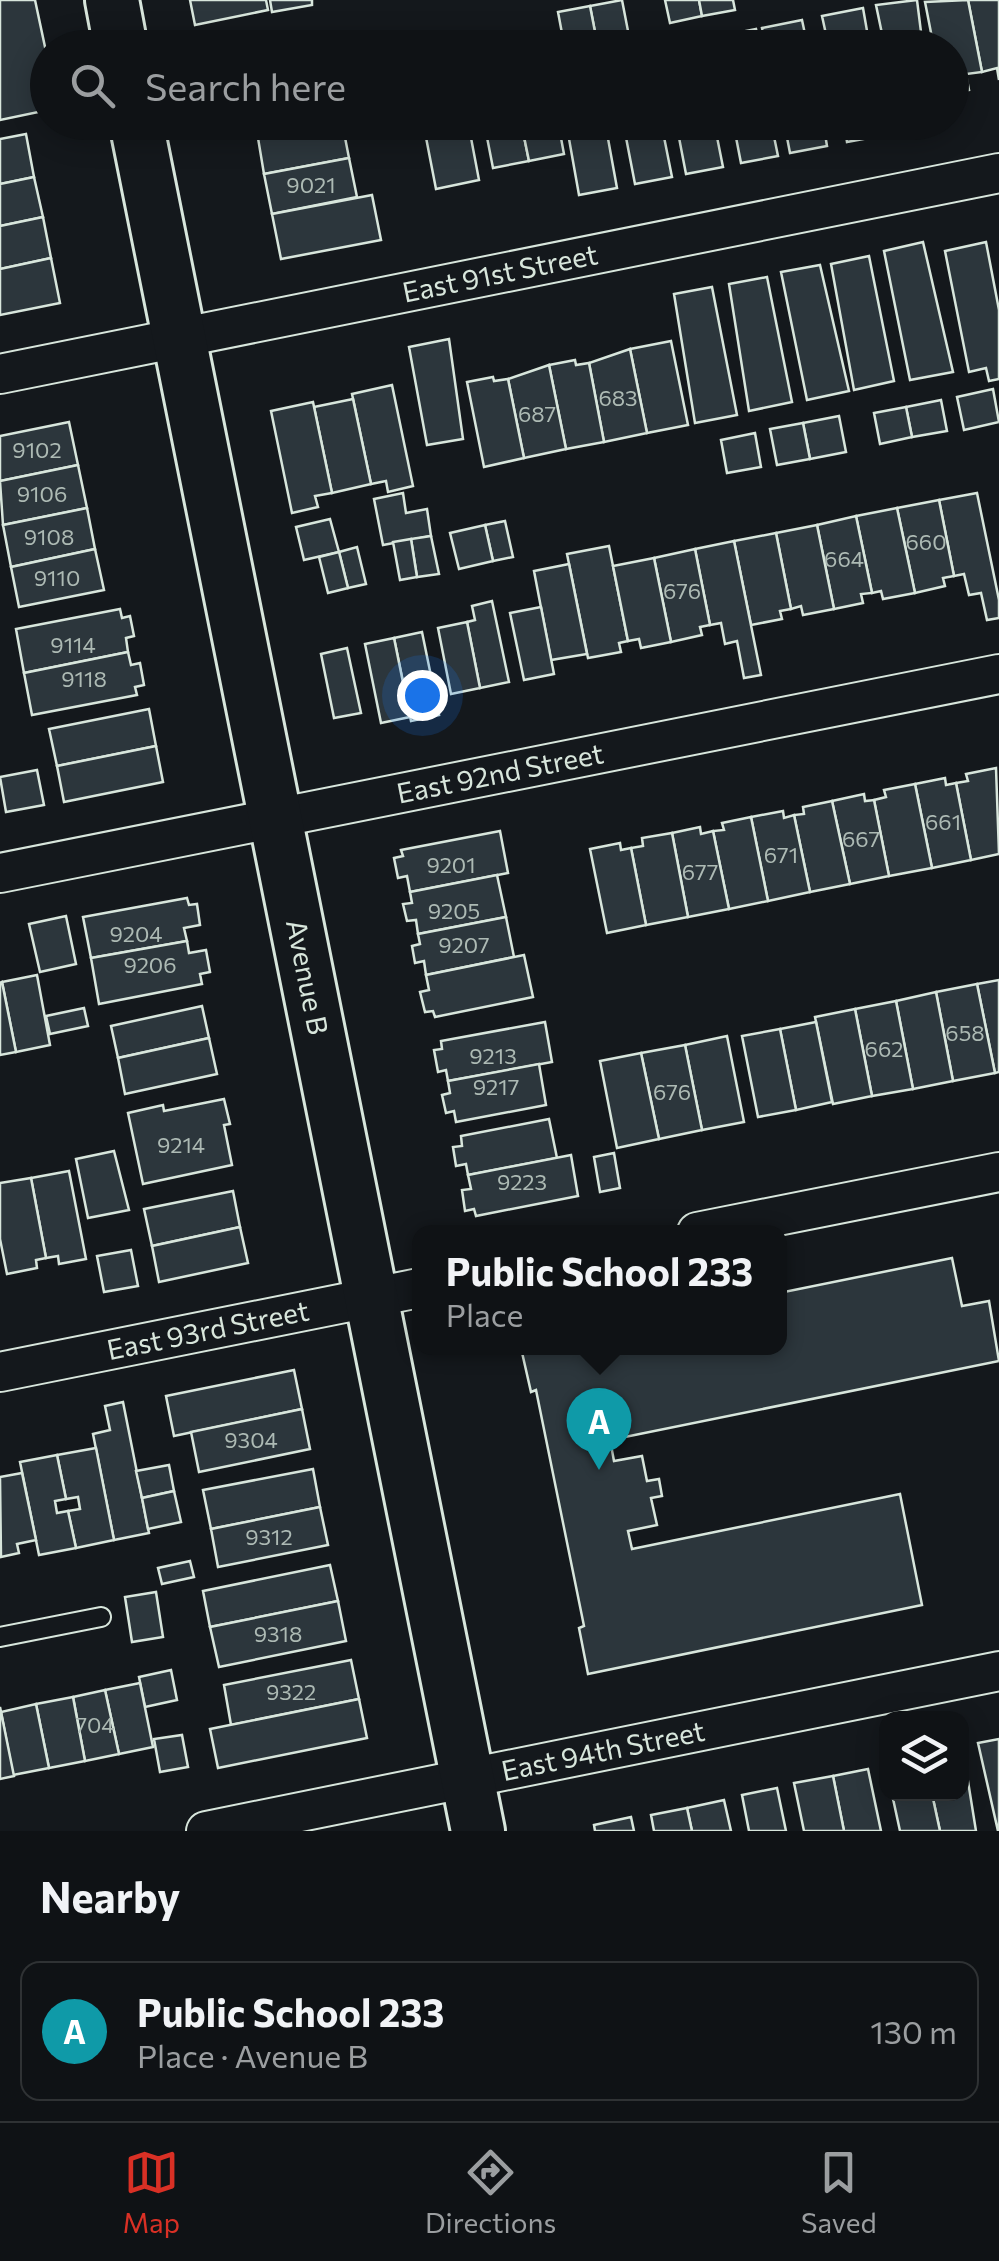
<!DOCTYPE html>
<html lang="en">
<head>
<meta charset="utf-8">
<style>
	body { margin:0; font-family:Commissioner,sans-serif; background:#181b1e; color:#f1f3f6 }
	.controls { position:absolute; right:30px; bottom:30px; display:grid; overflow:hidden; border-radius:20px; box-shadow:0 5px 25px #0003 }
	.controls button { width:90px; height:90px; display:grid; place-items:center; padding:0; border:0; border-bottom:2px solid #2f3234; background:#0f1215; color:#f1f3f6; font:50px sans-serif }
	.you { position:absolute; left:422px; top:695px; width:35px; height:35px; margin:-25px; border:8px solid #fff; border-radius:50%; background:#1a73e8; box-shadow:0 0 0 15px #1a73e833 }
	.badge { display:grid; place-items:center; width:65px; height:65px; border-radius:50%; background:#d93025; color:#fff; font-size:32px; font-weight:700 }
	.pin { position:absolute; translate:-50% -82px; filter:drop-shadow(0 2px 5px #0008) }
	.pin::after { content:''; position:absolute; top:52px; width:35px; height:30px; background:inherit; clip-path:polygon(0 0,100% 0,50% 100%) }
	.popup { position:absolute; left:412px; top:1225px; width:375px; height:130px; box-sizing:border-box; display:grid; place-content:center; border-radius:20px; background:#0f1215; filter:drop-shadow(0 2px 8px #0005); font-size:32px; white-space:nowrap; color:#9b9ea0 }
	.popup b { font-size:38px; color:#f1f3f6 }
	.popup::after { content:''; position:absolute; left:50%; top:100%; margin-left:-20px; border:20px solid transparent; border-top-color:#0f1215 }
	.list { margin:0; padding:0; list-style:none }
	h2 { display:flex; justify-content:space-between; align-items:center; height:130px; margin:0; padding:0 40px; font-size:42px }
	h2 small { font-size:32px; font-weight:400; color:#9b9ea0 }
	.list li { display:grid; grid-template-columns:65px 1fr auto; gap:30px; align-items:center; box-sizing:border-box; height:140px; margin:0 20px 20px; padding:0 20px; border:2px solid #2f3234; border-radius:20px }
	.list b { display:block; font-size:38px; white-space:nowrap }
	.list p { margin:0; font-size:32px; white-space:nowrap; color:#9b9ea0 }
	.list em { font-size:32px; font-style:normal; color:#9b9ea0 }
	.icon { flex:none; width:55px; height:55px; fill:none; stroke:currentColor; stroke-width:2; stroke-linecap:round; stroke-linejoin:round }
	.map { position:relative; flex:none; width:999px; height:1831px; overflow:hidden }
	.search { position:absolute; background:#0f1215; box-shadow:0 5px 25px #0003; left:30px; right:30px; top:30px; height:110px; display:flex; align-items:center; gap:25px; box-sizing:border-box; padding:0 35px; border-radius:55px; color:#9b9ea0; font-size:38px }
	.sheet { height:290px; background:#0f1215 }
	nav { display:flex; justify-content:space-around; align-items:center; box-sizing:border-box; height:140px; border-top:2px solid #2f3234; background:#0f1215; font-size:28px; color:#9b9ea0 }
	nav a { display:grid; justify-items:center; gap:5px }
	nav .on { color:#d93025 }
	.map>svg:first-child { display:block }
	.building { fill:#2c363c; stroke:#d8e6dc; stroke-width:2.5 }
	.lines { fill:none; stroke-linecap:round; stroke-linejoin:round }
	.lane-casing { stroke:#d8e6dc; stroke-width:22 }
	.street-casing { stroke:#d8e6dc; stroke-width:42 }
	.secondary-casing { stroke:#d8e6dc; stroke-width:58 }
	.lane { stroke:#14181c; stroke-width:18 }
	.street { stroke:#14181c; stroke-width:38 }
	.secondary { stroke:#14181c; stroke-width:52 }
	.labels { text-anchor:middle; stroke-width:8; stroke-linejoin:round; paint-order:stroke }
	.number-label { font-size:22px; fill:#adbab4 }
	.street-label { font-size:28px; fill:#d8e6dc; stroke:#14181c }
</style>
</head>
<body>
<div class="map">
<svg width="999" height="1831" viewBox="0 0 999 1831">
	<rect width="100%" height="100%" fill="#14181c"/>
	<g class="building">
		<path d="M0,0H35L48,61V110L0,120Z"/>
		<path d="M190,0H266L268,10L195,25Z"/>
		<path d="M270,0H312V5L272,12Z"/>
		<path d="M622,0L628,31L596,37L590,6Z"/>
		<path d="M665,0H699L702,16L670,23Z"/>
		<path d="M699,0H733L735,10L702,16Z"/>
		<path d="M917,0L923,48H885L876,5Z"/>
		<path d="M968,0H999V80L997,68L982,72Z"/>
		<path d="M968,0L982,72L966,74L969,90L956,92L952,85V48H934L925,2Z"/>
		<path d="M590,6L596,37L564,44L558,12Z"/>
		<path d="M863,8L870,48H829L822,16Z"/>
		<path d="M802,20L808,48H766L762,28Z"/>
		<path d="M756,29L760,48H718L716,37Z"/>
		<path d="M254,122H307L257,132Z"/>
		<path d="M307,122H342L349,158L264,174L257,132Z"/>
		<path d="M423,122H468L479,180L436,189Z"/>
		<path d="M484,122H521L529,161L493,168Z"/>
		<path d="M521,122H558L564,154L529,161Z"/>
		<path d="M566,122H605L617,188L579,195Z"/>
		<path d="M623,122H661L672,177L635,184Z"/>
		<path d="M676,122H714L723,167L686,174Z"/>
		<path d="M733,122H771L778,156L741,163Z"/>
		<path d="M784,122H823L827,146L790,153Z"/>
		<path d="M844,122H882L885,135L847,142Z"/>
		<path d="M900,122H938V124L901,131Z"/>
		<path d="M26,134L34,177L0,184V139Z"/>
		<path d="M349,158L357,197L272,214L264,174Z"/>
		<path d="M34,177L43,217L0,226V184Z"/>
		<path d="M372,195L381,240L281,259L272,214Z"/>
		<path d="M43,217L51,258L0,269V226Z"/>
		<path d="M923,242L953,372L910,380L884,251Z"/>
		<path d="M986,242L999,310V379L989,381L986,368L969,372L945,251Z"/>
		<path d="M869,256L894,381L854,390L831,264Z"/>
		<path d="M51,258L60,303L0,315V269Z"/>
		<path d="M820,265L849,391L807,400L781,272Z"/>
		<path d="M767,277L792,402L749,411L729,284Z"/>
		<path d="M712,287L737,415L695,423L674,294Z"/>
		<path d="M449,339L463,439L427,445L409,347Z"/>
		<path d="M671,341L688,425L647,433L630,349Z"/>
		<path d="M630,349L647,433L604,442L589,363Z"/>
		<path d="M575,360L576,365L589,363L604,442L566,449L549,365Z"/>
		<path d="M549,365L566,449L524,458L508,379Z"/>
		<path d="M493,377L494,381L508,379L524,458L484,467L467,382Z"/>
		<path d="M392,385L413,486L388,492L386,481L371,484L352,394Z"/>
		<path d="M993,389L999,422L964,430L957,397Z"/>
		<path d="M353,399L371,484L332,493L314,407Z"/>
		<path d="M941,400L947,431L912,437L906,407Z"/>
		<path d="M313,402L332,493L315,496L318,507L292,513L271,411Z"/>
		<path d="M906,407L912,437L880,444L874,413Z"/>
		<path d="M839,416L846,452L810,459L803,423Z"/>
		<path d="M69,422L78,465L0,481V436Z"/>
		<path d="M803,423L810,459L777,465L770,429Z"/>
		<path d="M755,433L761,467L727,473L721,440Z"/>
		<path d="M78,465L87,508L3,525L0,481Z"/>
		<path d="M403,493L406,513L427,509L431,536L383,545L374,499Z"/>
		<path d="M977,493L999,600V618L987,620L981,593L969,595L964,574L954,576L939,500Z"/>
		<path d="M939,500L954,576L943,578L945,586L915,593L897,508Z"/>
		<path d="M87,508L95,549L11,567L3,525Z"/>
		<path d="M897,508L915,593L883,599L881,591L872,593L856,516Z"/>
		<path d="M856,516L872,593L861,594L863,603L834,609L817,525Z"/>
		<path d="M330,519L339,552L304,560L296,527Z"/>
		<path d="M505,521L513,557L493,561L485,525Z"/>
		<path d="M485,525L493,561L459,569L450,533Z"/>
		<path d="M817,525L834,609L803,615L801,606L791,609L776,533Z"/>
		<path d="M776,533L791,609L780,611L782,619L751,625L734,541Z"/>
		<path d="M431,536L439,574L417,577L411,539Z"/>
		<path d="M411,539L417,577L400,580L393,542Z"/>
		<path d="M734,541L761,675L744,678L737,641L725,644L721,623L710,625L695,549Z"/>
		<path d="M609,546L628,641L619,643L621,652L588,658L567,554Z"/>
		<path d="M357,547L366,584L348,588L339,552Z"/>
		<path d="M95,549L104,590L19,607L11,567Z"/>
		<path d="M695,549L710,625L700,627L702,635L671,642L654,558Z"/>
		<path d="M339,552L348,588L328,593L319,557Z"/>
		<path d="M654,558L671,642L641,648L639,639L628,641L613,566Z"/>
		<path d="M569,564L587,654L551,660L534,571Z"/>
		<path d="M492,601L509,682L480,688L467,622L475,620L472,606Z"/>
		<path d="M541,607L554,674L524,680L510,613Z"/>
		<path d="M120,609L122,618L130,616L134,636L126,638L128,652L24,673L16,629Z"/>
		<path d="M467,622L480,688L451,694L438,628Z"/>
		<path d="M422,632L439,715L411,721L394,638Z"/>
		<path d="M394,638L410,717L381,723L365,644Z"/>
		<path d="M347,648L361,713L334,718L321,654Z"/>
		<path d="M128,652L131,665L140,663L144,685L135,687L137,695L32,715L24,673Z"/>
		<path d="M149,709L156,746L57,766L49,729Z"/>
		<path d="M156,746L163,782L64,802L57,766Z"/>
		<path d="M996,768L999,854L971,860L956,783L968,781L966,774Z"/>
		<path d="M37,770L44,805L6,812L0,777Z"/>
		<path d="M945,778L946,785L956,783L971,860L932,868L915,784Z"/>
		<path d="M915,784L932,868L889,876L874,800L886,797L884,790Z"/>
		<path d="M864,794L865,801L874,800L889,876L850,884L832,801Z"/>
		<path d="M832,801L850,884L810,892L794,815L804,814L803,807Z"/>
		<path d="M783,811L784,818L794,815L810,892L768,901L751,817Z"/>
		<path d="M751,817L768,901L729,909L713,831L724,830L722,823Z"/>
		<path d="M700,827L701,834L713,831L729,909L688,917L672,833Z"/>
		<path d="M500,831L508,873L410,892L407,876L398,878L394,858L403,856L401,850Z"/>
		<path d="M672,833L688,917L646,925L631,848L643,846L642,838Z"/>
		<path d="M620,843L621,850L631,848L646,925L607,933L590,849Z"/>
		<path d="M497,875L506,917L418,934L416,920L407,921L403,904L412,903L410,892Z"/>
		<path d="M187,898L189,905L197,904L200,925L184,928L187,941L91,958L83,917Z"/>
		<path d="M66,916L76,964L40,972L29,924Z"/>
		<path d="M506,917L514,957L426,975L424,961L415,963L412,946L420,944L418,934Z"/>
		<path d="M187,941L189,953L206,950L210,972L200,974L202,984L99,1004L91,958Z"/>
		<path d="M524,955L533,997L435,1017L433,1011L425,1012L420,992L429,990L426,975Z"/>
		<path d="M37,975L50,1045L16,1052L2,982Z"/>
		<path d="M999,980V1072L995,1073L977,984Z"/>
		<path d="M2,982L16,1052L0,1055V983Z"/>
		<path d="M977,984L995,1073L953,1081L936,992Z"/>
		<path d="M936,992L953,1081L913,1089L896,1001Z"/>
		<path d="M896,1001L913,1089L872,1096L855,1009Z"/>
		<path d="M202,1006L209,1038L118,1058L111,1026Z"/>
		<path d="M84,1008L88,1026L50,1034L46,1016Z"/>
		<path d="M855,1009L872,1096L833,1104L815,1017Z"/>
		<path d="M545,1022L552,1062L448,1081L446,1070L438,1072L434,1050L442,1049L441,1041Z"/>
		<path d="M816,1022L832,1102L796,1110L780,1029Z"/>
		<path d="M780,1029L796,1110L758,1117L742,1036Z"/>
		<path d="M727,1036L744,1122L702,1130L685,1045Z"/>
		<path d="M209,1038L217,1074L125,1094L118,1058Z"/>
		<path d="M685,1045L702,1130L659,1139L641,1053Z"/>
		<path d="M641,1053L659,1139L617,1148L600,1061Z"/>
		<path d="M539,1064L546,1105L456,1122L454,1111L446,1113L442,1095L450,1093L448,1081Z"/>
		<path d="M224,1099L230,1124L224,1125L232,1165L143,1184L128,1113L163,1105L164,1111Z"/>
		<path d="M549,1119L557,1158L468,1175L466,1164L456,1166L453,1147L462,1146L461,1136Z"/>
		<path d="M114,1151L129,1210L88,1218L76,1159Z"/>
		<path d="M614,1153L620,1188L600,1192L594,1157Z"/>
		<path d="M571,1155L578,1196L476,1216L474,1209L465,1211L462,1190L471,1189L468,1175Z"/>
		<path d="M69,1171L86,1259L59,1264L58,1256L46,1258L31,1178Z"/>
		<path d="M31,1178L46,1258L36,1260L37,1268L7,1274L0,1239V1183Z"/>
		<path d="M233,1191L240,1227L152,1246L144,1209Z"/>
		<path d="M240,1227L248,1263L159,1282L152,1246Z"/>
		<path d="M131,1250L138,1286L104,1292L97,1256Z"/>
		<path d="M952,1258L962,1306L989,1301L999,1361L610,1440L614,1461L642,1456L647,1481L659,1479L662,1496L651,1498L657,1525L628,1531L632,1549L900,1494L922,1605L588,1674L579,1628L584,1626L536,1390L531,1392L521,1348H779V1293Z"/>
		<path d="M294,1370L302,1409L174,1436L166,1396Z"/>
		<path d="M123,1402L149,1533L114,1540L93,1434L110,1430L105,1406Z"/>
		<path d="M302,1409L310,1449L199,1472L191,1432Z"/>
		<path d="M96,1448L114,1540L76,1548L68,1511L80,1509L78,1497L66,1499L57,1455Z"/>
		<path d="M57,1455L66,1499L55,1501L57,1513L68,1511L76,1548L39,1555L20,1462Z"/>
		<path d="M169,1465L174,1491L142,1498L136,1471Z"/>
		<path d="M313,1469L320,1507L211,1529L203,1490Z"/>
		<path d="M22,1473L36,1540L17,1544L19,1553L1,1557L0,1477Z"/>
		<path d="M174,1491L181,1522L148,1529L142,1498Z"/>
		<path d="M320,1507L328,1545L218,1567L211,1529Z"/>
		<path d="M190,1561L194,1577L162,1584L158,1568Z"/>
		<path d="M330,1565L338,1601L210,1627L203,1591Z"/>
		<path d="M156,1592L163,1637L132,1642L125,1597Z"/>
		<path d="M338,1601L346,1641L219,1667L210,1627Z"/>
		<path d="M351,1660L359,1699L231,1725L224,1685Z"/>
		<path d="M171,1670L177,1700L145,1707L139,1677Z"/>
		<path d="M140,1683L153,1747L119,1754L105,1690Z"/>
		<path d="M105,1690L119,1754L85,1761L73,1697Z"/>
		<path d="M73,1697L85,1761L49,1768L36,1704Z"/>
		<path d="M359,1699L367,1738L218,1768L210,1729Z"/>
		<path d="M36,1704L49,1768L13,1775L1,1712Z"/>
		<path d="M0,1707L14,1776L0,1779Z"/>
		<path d="M182,1735L188,1767L160,1772L154,1739Z"/>
		<path d="M999,1739V1831H998L978,1743Z"/>
		<path d="M963,1750L976,1831H940L932,1794H962Z"/>
		<path d="M868,1769L881,1831H844L833,1776Z"/>
		<path d="M833,1776L844,1831H804L794,1783Z"/>
		<path d="M777,1788L786,1831H749L742,1795Z"/>
		<path d="M892,1794H932L940,1831H900Z"/>
		<path d="M724,1800L731,1831H692L687,1808Z"/>
		<path d="M687,1808L692,1831H654L651,1815Z"/>
		<path d="M631,1817L634,1831H595L594,1825Z"/>
	</g>
	<g class="lines">
		<defs>
			<path id="lane" d="M0,1637L101,1617"/>
			<g id="street">
				<path id="s1" d="M0,374L999,173"/>
				<path id="s2" d="M0,873L999,674"/>
				<path d="M697,1232L999,1172"/>
				<path id="s3" d="M0,1372L419,1288"/>
				<path id="s4" d="M206,1831L999,1671"/>
			</g>
			<g id="secondary">
				<path d="M112,0L121,48"/>
				<path id="s5" d="M136,122L478,1831"/>
			</g>
		</defs>
		<use href="#lane" class="lane-casing"/>
		<use href="#street" class="street-casing"/>
		<use href="#secondary" class="secondary-casing"/>
		<use href="#lane" class="lane"/>
		<use href="#street" class="street"/>
		<use href="#secondary" class="secondary"/>
	</g>
	<g class="labels">
		<g class="number-label">
			<text x="311" y="193">9021</text>
			<text x="618" y="406">683</text>
			<text x="537" y="422">687</text>
			<text x="37" y="458">9102</text>
			<text x="42" y="502">9106</text>
			<text x="49" y="545">9108</text>
			<text x="926" y="550">660</text>
			<text x="844" y="567">664</text>
			<text x="57" y="586">9110</text>
			<text x="682" y="599">676</text>
			<text x="73" y="653">9114</text>
			<text x="84" y="687">9118</text>
			<text x="943" y="830">661</text>
			<text x="861" y="847">667</text>
			<text x="781" y="863">671</text>
			<text x="451" y="873">9201</text>
			<text x="700" y="880">677</text>
			<text x="454" y="919">9205</text>
			<text x="136" y="942">9204</text>
			<text x="464" y="953">9207</text>
			<text x="150" y="973">9206</text>
			<text x="965" y="1041">658</text>
			<text x="884" y="1057">662</text>
			<text x="493" y="1064">9213</text>
			<text x="496" y="1095">9217</text>
			<text x="672" y="1100">676</text>
			<text x="181" y="1153">9214</text>
			<text x="522" y="1190">9223</text>
			<text x="251" y="1448">9304</text>
			<text x="269" y="1545">9312</text>
			<text x="278" y="1642">9318</text>
			<text x="291" y="1700">9322</text>
			<text x="95" y="1733">704</text>
		</g>
		<g class="street-label">
			<text dy="10" stroke="none"><textPath href="#s1" startOffset="510">East 91st Street</textPath></text>
			<text dy="10" stroke="none"><textPath href="#s2" startOffset="510">East 92nd Street</textPath></text>
			<text dy="10" stroke="none"><textPath href="#s5" startOffset="872">Avenue B</textPath></text>
			<text dy="10" stroke="none"><textPath href="#s3" startOffset="212">East 93rd Street</textPath></text>
			<text dy="10" stroke="none"><textPath href="#s4" startOffset="405">East 94th Street</textPath></text>
		</g>
	</g>
</svg>
<div class="controls">
<button><svg class="icon" aria-label="layers" viewBox="0 0 24 24"><path d="M12 4l9 5-9 5-9-5zM3 14l9 5 9-5"/></svg></button>
</div>
<div class="you"></div>
<div class="pin badge" style="left:599px;top:1470px;background:#0f9aa8">A</div>
<div class="popup"><b>Public School 233</b>Place</div>
<div class="search"><svg class="icon" aria-label="search" viewBox="0 0 24 24"><circle cx="10" cy="10" r="6"/><path d="M15 15l6 6"/></svg>Search here</div>
</div>
<section class="sheet">
<h2>Nearby<small></small></h2>
<ul class="list">
<li><span class="badge" style="background:#0f9aa8">A</span><div><b>Public School 233</b><p>Place · Avenue B</p></div><em>130 m</em></li>
</ul>
</section>
<nav>
<a class="on"><svg class="icon" aria-label="map" viewBox="0 0 24 24"><path d="M3 6l6-2 6 2 6-2v14l-6 2-6-2-6 2zM9 4v14M15 6v14"/></svg>Map</a>
<a><svg class="icon" aria-label="directions" viewBox="0 0 24 24"><path d="M12 3l9 9-9 9-9-9zM9 14v-3h6M13 9l2 2-2 2"/></svg>Directions</a>
<a><svg class="icon" aria-label="saved" viewBox="0 0 24 24"><path d="M7 4h10v16l-5-4-5 4z"/></svg>Saved</a>
</nav>
</body>
</html>
